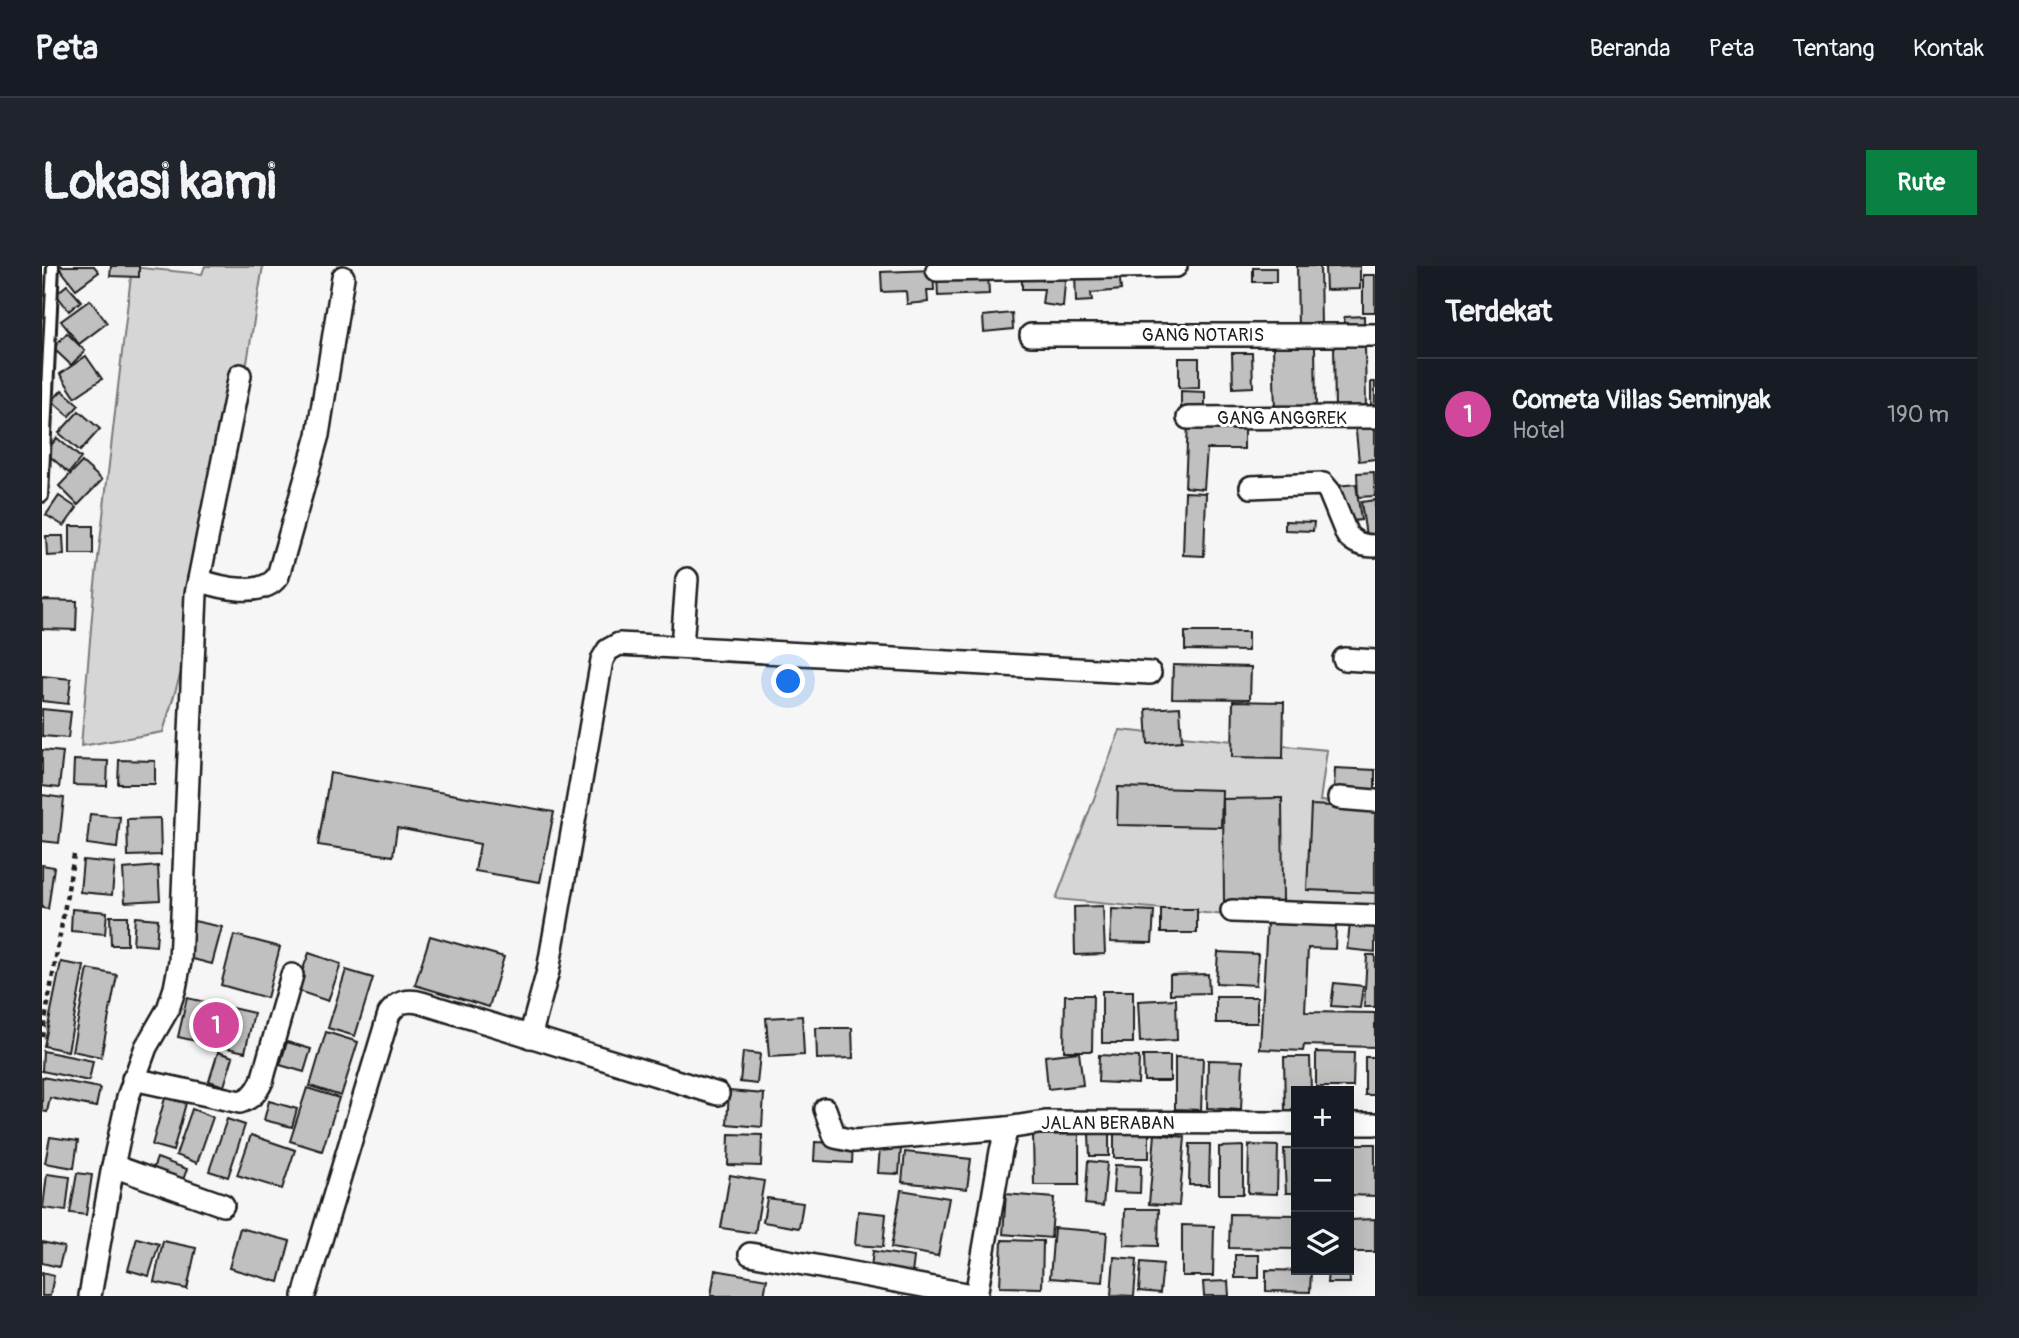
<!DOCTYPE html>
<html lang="id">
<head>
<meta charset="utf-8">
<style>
	body { margin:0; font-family:Pangolin,sans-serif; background:#20242c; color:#f1f3f6 }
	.controls { position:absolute; right:21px; bottom:21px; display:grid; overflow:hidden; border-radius:0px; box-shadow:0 7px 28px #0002 }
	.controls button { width:63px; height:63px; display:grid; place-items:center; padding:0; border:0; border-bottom:2px solid #363941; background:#171b24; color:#f1f3f6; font:35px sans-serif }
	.you { position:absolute; left:747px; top:416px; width:24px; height:24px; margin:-18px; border:5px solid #fff; border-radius:50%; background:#1a73e8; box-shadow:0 0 0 10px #1a73e833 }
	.badge { display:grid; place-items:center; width:46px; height:46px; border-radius:50%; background:#0b8043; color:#fff; font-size:23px; font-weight:700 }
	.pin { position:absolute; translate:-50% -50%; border:4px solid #fff; box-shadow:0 2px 7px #0006 }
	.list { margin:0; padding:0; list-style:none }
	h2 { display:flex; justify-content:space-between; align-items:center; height:91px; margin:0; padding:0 28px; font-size:30px }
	h2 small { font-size:23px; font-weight:400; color:#9ea1a6 }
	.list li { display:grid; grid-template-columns:46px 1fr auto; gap:21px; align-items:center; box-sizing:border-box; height:112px; padding:0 28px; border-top:2px solid #363941 }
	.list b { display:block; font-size:26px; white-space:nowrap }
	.list p { margin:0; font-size:23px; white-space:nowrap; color:#9ea1a6 }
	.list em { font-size:23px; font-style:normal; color:#9ea1a6 }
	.icon { flex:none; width:38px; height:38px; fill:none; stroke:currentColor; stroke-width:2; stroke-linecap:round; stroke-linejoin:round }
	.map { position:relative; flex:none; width:1333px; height:1030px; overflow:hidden; border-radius:0px }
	header { display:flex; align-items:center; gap:42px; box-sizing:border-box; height:98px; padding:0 35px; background:#171b24; border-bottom:2px solid #363941 }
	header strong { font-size:33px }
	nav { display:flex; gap:38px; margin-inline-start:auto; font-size:24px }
	.intro { display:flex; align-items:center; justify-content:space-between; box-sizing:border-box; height:168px; padding:0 42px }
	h1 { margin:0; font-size:49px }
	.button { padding:18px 32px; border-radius:0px; background:#0b8043; color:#fff; font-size:24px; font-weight:700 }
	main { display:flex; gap:42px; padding:0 42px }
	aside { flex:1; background:#171b24; border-radius:0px; box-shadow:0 7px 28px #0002 }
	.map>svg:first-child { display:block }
	.green { fill:#d6d6d6; stroke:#797979; stroke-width:2 }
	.building { fill:#c0c0c0; stroke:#1c1c1c; stroke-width:2 }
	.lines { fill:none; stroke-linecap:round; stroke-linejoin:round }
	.service-casing { stroke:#1c1c1c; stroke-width:16 }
	.minor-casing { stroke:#1c1c1c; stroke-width:26 }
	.path { stroke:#1c1c1c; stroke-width:4.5; stroke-dasharray:5 5; stroke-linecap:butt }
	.service { stroke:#fff; stroke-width:10 }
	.minor { stroke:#fff; stroke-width:21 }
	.labels { text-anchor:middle; stroke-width:6; stroke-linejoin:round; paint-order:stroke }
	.street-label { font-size:18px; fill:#1c1c1c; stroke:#fff }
</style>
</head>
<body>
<header>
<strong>Peta</strong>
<nav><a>Beranda</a><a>Peta</a><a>Tentang</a><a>Kontak</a></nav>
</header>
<div class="intro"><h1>Lokasi kami</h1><a class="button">Rute</a></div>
<main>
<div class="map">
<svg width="1333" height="1030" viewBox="0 0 1333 1030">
	<rect width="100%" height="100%" fill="#f6f6f6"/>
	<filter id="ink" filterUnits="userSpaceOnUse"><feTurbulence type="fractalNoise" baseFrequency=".0143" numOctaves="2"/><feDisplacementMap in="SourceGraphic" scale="14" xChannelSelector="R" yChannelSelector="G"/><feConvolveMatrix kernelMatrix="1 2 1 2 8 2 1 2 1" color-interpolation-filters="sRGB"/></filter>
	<g filter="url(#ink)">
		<g class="green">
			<path d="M163,0H221L172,296L121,466L39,480L52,327L90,1L160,8Z"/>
			<path d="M1078,464L1285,484L1278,535L1333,539V645L1205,651L1014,633Z"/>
		</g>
		<g class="building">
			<path d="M16,0H52L57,6L34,23Z"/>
			<path d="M69,0H97V11L68,10Z"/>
			<path d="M1255,0H1278L1279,62L1256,63Z"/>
			<path d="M1318,0V23L1284,24L1283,1Z"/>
			<rect x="1211" y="2" width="23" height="14"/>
			<path d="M891,4L892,24H885L886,36L865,38L864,25L840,26L839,6Z"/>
			<path d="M980,4H1024L1021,41L1000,38L1002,23H980Z"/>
			<path d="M1077,4L1079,24L1049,27L1050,35L1034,36L1033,7Z"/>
			<path d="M946,7L947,28L896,30L895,8Z"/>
			<rect x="1321" y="9" width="12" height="37"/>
			<path d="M25,19L39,35L27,45L14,28Z"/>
			<path d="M48,34L65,57L37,78L19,55Z"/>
			<path d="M970,47L971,63L942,66L941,50Z"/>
			<path d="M1322,50V62L1302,63V51Z"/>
			<path d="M25,67L43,85L29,99L11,82Z"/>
			<path d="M1292,79H1323L1324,145H1293Z"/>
			<path d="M1273,80L1274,143H1233L1231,81Z"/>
			<path d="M1190,87H1210L1211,121L1191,122Z"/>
			<path d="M44,90L60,113L33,131L18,108Z"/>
			<path d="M1137,92H1157V121L1137,122Z"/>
			<rect x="1329" y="116" width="4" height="29"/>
			<path d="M20,124L37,139L27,150L10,135Z"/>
			<path d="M1139,125L1163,126V146H1139Z"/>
			<path d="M37,145L58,163L38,185L17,167Z"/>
			<path d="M1333,154V193L1317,195L1313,156Z"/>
			<path d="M1146,157H1202V183H1165L1162,223L1143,221Z"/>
			<path d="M15,172L39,192L27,207L3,186Z"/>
			<path d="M40,196L60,214L36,239L17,220Z"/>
			<path d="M1332,206L1333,230L1316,231L1315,207Z"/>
			<path d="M1314,218L1319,254L1300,256L1295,220Z"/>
			<path d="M1143,226L1164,227L1162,290L1141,289Z"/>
			<path d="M17,230L35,242L22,260L4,249Z"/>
			<path d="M1333,234V276L1325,277L1319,236Z"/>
			<path d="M1243,255L1272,256L1271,265L1243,264Z"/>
			<rect x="28" y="260" width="23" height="28"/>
			<path d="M4,270H21L22,289L5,290Z"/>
			<path d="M0,334L35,335L34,364L0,363Z"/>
			<path d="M1143,366H1206V385L1143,384Z"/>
			<path d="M1131,399L1209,401L1208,433L1130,432Z"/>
			<path d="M0,410L29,413L26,438L0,435Z"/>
			<path d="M1191,435L1242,436L1241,492L1190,491Z"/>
			<path d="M1138,441L1140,475L1106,478L1104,443Z"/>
			<path d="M0,443L29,446L26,472L0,470Z"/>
			<path d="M0,484L21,486L17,522L0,520Z"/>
			<path d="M32,494L66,495L65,520L31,519Z"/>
			<path d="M77,494L113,495V518H76Z"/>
			<path d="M1293,502L1333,504V527L1292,524Z"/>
			<path d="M288,507L512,546L498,616L433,605L438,578L355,562L351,590L276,579Z"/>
			<path d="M1076,521L1180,524L1179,561L1075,559Z"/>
			<path d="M0,529L22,532L17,577L0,575Z"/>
			<path d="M1240,532L1241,635L1182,636L1181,533Z"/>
			<path d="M1269,539L1333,542V627L1265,624Z"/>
			<path d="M48,548L78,551L75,582L45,578Z"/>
			<path d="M118,552L119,589L86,590L85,553Z"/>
			<path d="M41,594L73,597L70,629L38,626Z"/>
			<path d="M0,599L12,601L6,643L0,642Z"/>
			<path d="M116,600L118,634L83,636L81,603Z"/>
			<path d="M1061,640L1063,688L1033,689L1032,641Z"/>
			<path d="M30,643L65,646L63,668L29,665Z"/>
			<path d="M1070,643L1112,645L1110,677L1068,676Z"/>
			<rect x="1119" y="643" width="36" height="24"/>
			<path d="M68,650H85V679H69Z"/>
			<path d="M93,651L116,653L114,680L91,678Z"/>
			<path d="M152,655L180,661L170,698L143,691Z"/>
			<path d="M1225,656L1294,660L1293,683L1266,682L1263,746L1333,747V781L1262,779L1261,785L1218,783Z"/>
			<path d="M1308,658L1333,661V686L1305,683Z"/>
			<path d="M192,669L238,681L225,732L179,719Z"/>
			<path d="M388,670L462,691L447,741L373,719Z"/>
			<path d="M1176,686L1216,688L1214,719L1174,717Z"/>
			<path d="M267,687L299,698L286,735L253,724Z"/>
			<path d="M1325,689H1333V741H1322Z"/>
			<path d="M19,696L42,700L26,785L2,780Z"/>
			<path d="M46,703L75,709L59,791L30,785Z"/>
			<path d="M304,704L331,712L313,770L286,762Z"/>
			<path d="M1166,708L1167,727L1128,728V709Z"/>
			<path d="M1292,717L1321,720L1318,742L1289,740Z"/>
			<rect x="1060" y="725" width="31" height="52"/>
			<path d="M1023,729H1051L1050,785H1022Z"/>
			<rect x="1174" y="731" width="41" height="26"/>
			<path d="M145,732L212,747L203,786L136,771Z"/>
			<path d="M1134,733L1135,774L1098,776L1096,735Z"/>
			<path d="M760,750L762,789L727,791L724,752Z"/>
			<path d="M774,762H810L811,792L775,793Z"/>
			<path d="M284,766L316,776L299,830L268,820Z"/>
			<path d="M245,776L269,783L262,806L238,799Z"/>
			<path d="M1,785L51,795L47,815L0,805Z"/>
			<path d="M176,786L191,791L182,820L167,815Z"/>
			<path d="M701,786L718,788L715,818L698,816Z"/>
			<path d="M1037,786L1041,819L1006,823L1003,790Z"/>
			<path d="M1274,786L1312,787L1311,821H1274Z"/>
			<path d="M1057,789L1097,791L1096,818L1056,816Z"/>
			<path d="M1101,790H1128V815H1102Z"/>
			<path d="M1133,791L1161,792L1159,844L1133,843Z"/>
			<path d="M1242,791H1268L1269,825H1254V844H1243Z"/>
			<rect x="1323" y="791" width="10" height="38"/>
			<path d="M1166,794L1201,795L1199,844L1165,842Z"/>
			<path d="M0,811L58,822L54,841L8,832L5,846L0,845Z"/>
			<path d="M265,822L297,832L280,885L248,875Z"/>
			<path d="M687,825L722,828L720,861L685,858Z"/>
			<path d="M123,832L144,837L131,885L110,879Z"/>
			<path d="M227,835L255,843L250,861L222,854Z"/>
			<path d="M150,843L171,851L155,897L134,889Z"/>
			<path d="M185,853L203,859L186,911L167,905Z"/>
			<rect x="1072" y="865" width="35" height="27"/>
			<path d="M1067,867V890H1048L1047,868Z"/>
			<path d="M687,868L720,869L719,900L686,899Z"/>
			<path d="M1037,868V919H992L991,869Z"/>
			<path d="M1113,868L1143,871L1137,940L1107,938Z"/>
			<path d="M209,869L253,884L240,923L195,909Z"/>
			<path d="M8,871L36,875L32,902L3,897Z"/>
			<path d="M773,876L811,878L810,897L772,895Z"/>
			<path d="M1148,878H1168L1167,919H1147Z"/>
			<path d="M1309,878H1333V930L1309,929Z"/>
			<path d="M1207,879L1236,880L1235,928L1206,927Z"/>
			<path d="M838,880L859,882L857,908L836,907Z"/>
			<path d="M1201,880V928H1177V881Z"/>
			<path d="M1242,883H1254V927H1244Z"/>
			<path d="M863,886L929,893L925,923L860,916Z"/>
			<path d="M115,892L145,903L138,922L108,911Z"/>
			<path d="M1046,895L1065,897L1061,940L1043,938Z"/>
			<path d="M1073,899L1099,900L1098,927L1071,926Z"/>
			<path d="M35,907L50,909L44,949L28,947Z"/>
			<path d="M5,908L28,911L24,945L1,942Z"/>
			<path d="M688,909L722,915L713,967L679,962Z"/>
			<path d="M859,924L907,932L896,990L849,982Z"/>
			<path d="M964,928L1012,932L1009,972L961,968Z"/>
			<path d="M725,932L761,937L757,962L721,956Z"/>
			<path d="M1083,943H1117L1116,980L1082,979Z"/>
			<path d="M816,945L844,948L841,981L813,979Z"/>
			<path d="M1188,948L1254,949V983L1187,982Z"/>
			<path d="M1333,953V986H1307V954Z"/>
			<path d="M1140,959L1172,960L1171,1010H1140Z"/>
			<path d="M198,962L248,975L237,1016L187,1002Z"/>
			<path d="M1012,962L1065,966L1061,1016L1008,1012Z"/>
			<path d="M95,972L117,978L107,1010L86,1004Z"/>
			<path d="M960,974L1001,975L1000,1022L958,1021Z"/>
			<path d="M121,975L154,982L145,1023L112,1016Z"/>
			<path d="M0,976L22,981L17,1001L0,997Z"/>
			<path d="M831,985L872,991L870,1008L829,1002Z"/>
			<rect x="1193" y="989" width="24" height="23"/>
			<path d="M1072,991L1095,993L1092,1030L1069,1029Z"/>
			<path d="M1099,996L1121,998L1118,1027L1097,1025Z"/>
			<path d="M1307,1002L1308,1017H1285L1286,1004Z"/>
			<path d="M673,1004L725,1013L722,1030H669Z"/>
			<path d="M1224,1004L1269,1005L1268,1026L1224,1025Z"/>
			<path d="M0,1007L12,1010L8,1030H0Z"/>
			<path d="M1186,1015L1187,1030H1162L1161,1016Z"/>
		</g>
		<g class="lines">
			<defs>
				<path id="service" d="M0,230L11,0"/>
				<g id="minor">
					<path d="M895,4L1134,0"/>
					<path d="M989,69H1333"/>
					<path d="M1146,152L1333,151"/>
					<path d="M1209,221L1281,218L1287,225L1305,269C1313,278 1322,280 1333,280"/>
					<path d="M157,314C179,322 221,332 236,310L276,169L301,11"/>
					<path d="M640,380L645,313"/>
					<path d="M1302,393L1333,395"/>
					<path d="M1297,532L1333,535"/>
					<path d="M1190,645L1333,650"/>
					<path d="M488,771L506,705L560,394L566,384L577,378L1108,407"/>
					<path d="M91,813L198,836C210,832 215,826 220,815L250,709"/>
					<path d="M783,843L793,871L812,875L965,862L1003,856L1254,857"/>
					<path d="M1307,858H1333"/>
					<path d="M71,900L181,939"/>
					<path d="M708,988L935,1030"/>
					<path d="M48,1030L71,900L86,831L104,781L126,743L133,722L138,696L154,328L198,109"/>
					<path d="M262,1030L347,748C356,735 366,733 380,737L676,828"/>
					<path d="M934,1030L959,885L965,862"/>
				</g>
			</defs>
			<use href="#service" class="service-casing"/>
			<use href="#minor" class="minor-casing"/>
			<path class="path" d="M0,771L32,589"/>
			<use href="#service" class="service"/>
			<use href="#minor" class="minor"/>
		</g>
	</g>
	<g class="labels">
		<g class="street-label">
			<text x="1161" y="75">GANG NOTARIS</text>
			<text x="1240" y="158">GANG ANGGREK</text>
			<text x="1066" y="863">JALAN BERABAN</text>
		</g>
	</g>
</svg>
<div class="controls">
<button>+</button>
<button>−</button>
<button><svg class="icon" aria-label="layers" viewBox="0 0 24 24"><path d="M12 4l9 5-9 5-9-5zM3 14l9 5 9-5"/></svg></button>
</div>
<div class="you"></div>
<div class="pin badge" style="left:174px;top:759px;background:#d1479c">1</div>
</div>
<aside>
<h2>Terdekat<small></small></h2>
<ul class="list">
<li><span class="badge" style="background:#d1479c">1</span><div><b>Cometa Villas Seminyak</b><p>Hotel</p></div><em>190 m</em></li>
</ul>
</aside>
</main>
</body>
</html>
